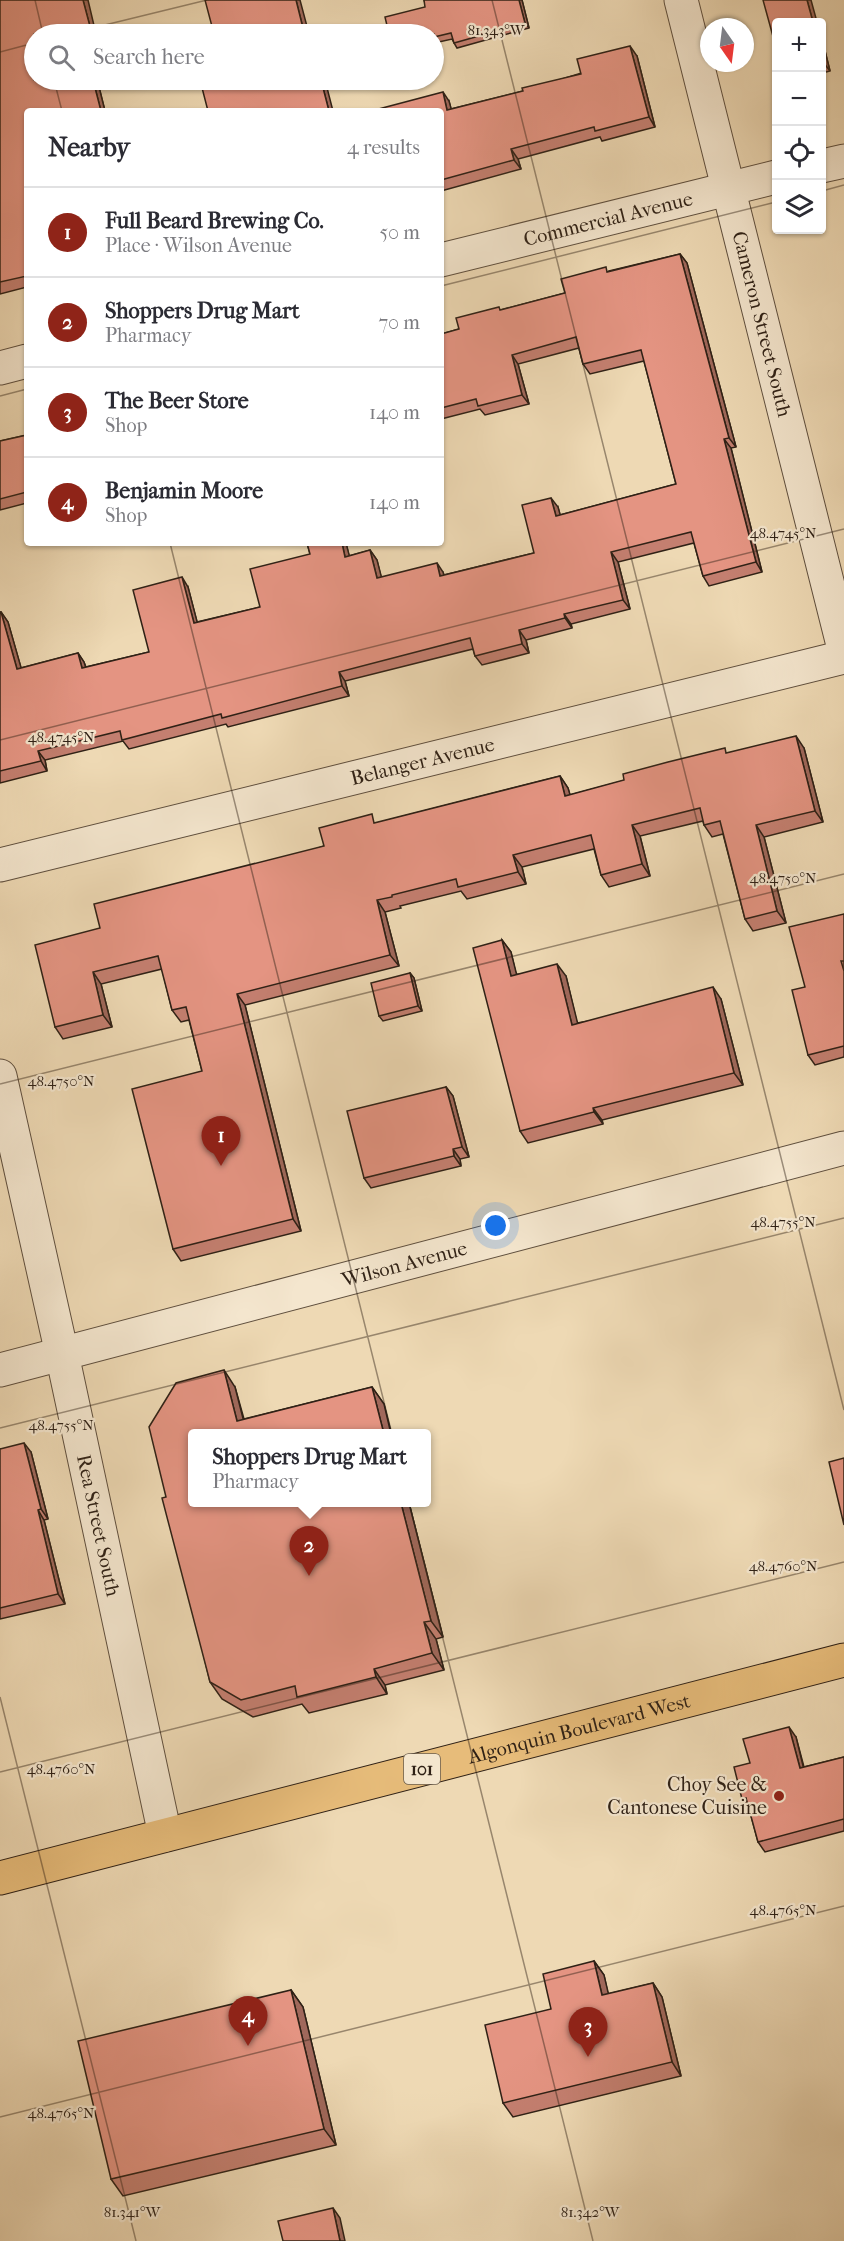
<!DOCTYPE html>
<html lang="en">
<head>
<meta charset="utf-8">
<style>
	body { margin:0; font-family:"IM FELL French Canon",serif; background:#f7f7f7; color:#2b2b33 }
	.controls { position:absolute; right:18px; top:18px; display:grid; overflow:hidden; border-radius:6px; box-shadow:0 2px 4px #0004 }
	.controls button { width:54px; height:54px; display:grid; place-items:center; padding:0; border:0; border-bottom:2px solid #e1e1e2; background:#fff; color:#2b2b33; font:30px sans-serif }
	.compass { position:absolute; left:700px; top:18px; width:54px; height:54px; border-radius:50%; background:#fff; box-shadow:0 2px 4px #0004; rotate:166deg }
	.you { position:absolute; left:496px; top:1226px; width:21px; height:21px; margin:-15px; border:4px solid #fff; border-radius:50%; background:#1a73e8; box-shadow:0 0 0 9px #1a73e833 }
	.badge { display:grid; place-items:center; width:39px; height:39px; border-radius:50%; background:#8f2418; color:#fff; font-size:20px; font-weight:700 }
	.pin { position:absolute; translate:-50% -50px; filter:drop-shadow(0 2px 3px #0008) }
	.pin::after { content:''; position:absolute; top:32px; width:21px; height:18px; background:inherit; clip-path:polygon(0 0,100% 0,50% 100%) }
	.popup { position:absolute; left:188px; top:1429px; width:243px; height:78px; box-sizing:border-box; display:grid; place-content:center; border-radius:6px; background:#fff; filter:drop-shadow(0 2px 4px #0005); font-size:20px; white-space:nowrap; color:#7c7c81 }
	.popup b { font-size:22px; color:#2b2b33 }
	.popup::after { content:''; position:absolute; left:50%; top:100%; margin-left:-12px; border:12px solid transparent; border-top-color:#fff }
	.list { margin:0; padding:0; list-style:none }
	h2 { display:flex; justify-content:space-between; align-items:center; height:78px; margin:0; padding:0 24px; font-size:26px }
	h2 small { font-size:20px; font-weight:400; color:#7c7c81 }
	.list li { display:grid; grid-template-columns:39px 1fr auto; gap:18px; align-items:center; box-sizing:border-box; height:90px; padding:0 24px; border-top:2px solid #e1e1e2 }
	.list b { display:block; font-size:22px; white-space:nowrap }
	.list p { margin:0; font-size:20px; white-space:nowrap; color:#7c7c81 }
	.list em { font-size:20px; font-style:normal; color:#7c7c81 }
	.icon { flex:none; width:33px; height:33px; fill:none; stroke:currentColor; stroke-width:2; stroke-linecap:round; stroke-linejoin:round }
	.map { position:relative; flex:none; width:844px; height:2241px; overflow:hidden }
	.search { position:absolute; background:#fff; box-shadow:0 2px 4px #0004; left:24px; top:24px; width:420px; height:66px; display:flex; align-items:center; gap:15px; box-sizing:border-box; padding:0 21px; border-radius:33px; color:#7c7c81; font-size:22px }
	.panel { position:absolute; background:#fff; box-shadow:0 2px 4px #0004; left:24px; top:108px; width:420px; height:438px; border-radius:6px }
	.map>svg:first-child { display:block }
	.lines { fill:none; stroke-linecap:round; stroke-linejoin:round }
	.minor-casing { stroke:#5f4f3e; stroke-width:35 }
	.major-casing { stroke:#2f2116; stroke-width:35 }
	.minor { stroke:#f4e6ce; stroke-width:33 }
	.major { stroke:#e7bc7a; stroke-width:33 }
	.wall { fill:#c47f70; stroke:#2f2116; stroke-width:1.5 }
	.shaded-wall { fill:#a0685b; stroke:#2f2116; stroke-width:1.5 }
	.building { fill:#e49482; stroke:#2f2116; stroke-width:1.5 }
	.ticks { fill:none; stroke:#2f2116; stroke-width:1.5; stroke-opacity:0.45 }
	.poi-dot { fill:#8f2418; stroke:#f4e6ce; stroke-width:2 }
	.labels { text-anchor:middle; stroke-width:4.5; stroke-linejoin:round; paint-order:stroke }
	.shield { fill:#f4e6ce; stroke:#6a5c4d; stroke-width:1.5 }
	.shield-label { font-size:18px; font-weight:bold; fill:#2f2116 }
	.street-label { font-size:20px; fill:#2f2116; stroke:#f4e6ce }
	.poi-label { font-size:20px; fill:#2f2116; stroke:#f4e6ce; text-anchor:end }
	.ticks-label { font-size:15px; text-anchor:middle; fill:#2f2116; stroke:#f4e6ce; stroke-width:4.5; stroke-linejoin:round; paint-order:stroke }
</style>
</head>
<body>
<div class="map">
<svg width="844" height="2241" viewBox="0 0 844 2241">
	<rect width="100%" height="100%" fill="#eed9b4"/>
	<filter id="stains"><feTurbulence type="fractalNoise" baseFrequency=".00333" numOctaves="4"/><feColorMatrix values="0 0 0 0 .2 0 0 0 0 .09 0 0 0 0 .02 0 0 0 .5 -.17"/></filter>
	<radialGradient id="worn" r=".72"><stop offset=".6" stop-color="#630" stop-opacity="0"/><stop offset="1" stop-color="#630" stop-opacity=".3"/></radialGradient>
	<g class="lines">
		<defs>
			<g id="minor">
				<path id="s1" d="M681,0L844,649"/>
				<path d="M822,166L844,161"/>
				<path id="s2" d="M441,260L776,177"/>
				<path d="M0,368L27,361"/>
				<path id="s3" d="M0,865L844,657"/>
				<path id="s4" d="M0,1076L62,1354L165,1835"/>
				<path id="s5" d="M0,1370L844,1148"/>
			</g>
			<g id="major">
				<path id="s6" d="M0,1878L844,1660"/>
			</g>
		</defs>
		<use href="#minor" class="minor-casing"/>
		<use href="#major" class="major-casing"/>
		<use href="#minor" class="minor"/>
		<use href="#major" class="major"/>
	</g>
	<g class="wall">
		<path d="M0,0L34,80H108L98,83L105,111H27V287L0,294Z"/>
		<path d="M424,0H522L529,28L457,48L454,43L452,39L434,43V34Z"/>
		<path d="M822,39L830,71L822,73Z"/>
		<path d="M637,56L655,127L602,141L600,137L518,159L521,169L441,191V111L449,101L451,109L523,91Z"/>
		<path d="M680,254L687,263L736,447L731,448L762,572L709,586L703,576L694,543L618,562L630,609L571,624L572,628L526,640L529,653L482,665L475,656L473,649L345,681L349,696L228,727L226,724L129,749L123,741L45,760L47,771L0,783V612H1L8,622L21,668L78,653L84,662L86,667L149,652L188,587L197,622L260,607L310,554L307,543H346L349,556L370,550L377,560L381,577L443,572L444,575L534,553L558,507L560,515L676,484L644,361L590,374L583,364L579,348L518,364L529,404L485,415L480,409L441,419V334L459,329L501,310L565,293L609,271Z"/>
		<path d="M27,435V503L0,510V441Z"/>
		<path d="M804,748L823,822L764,837L786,923L753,931L745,919L723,834L712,837L704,825L703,821L640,836L650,876L609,887L601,875L594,849L522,867L526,884L467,899L461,891L400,906L401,908L385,912L399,966L245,1005L301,1231L181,1261L173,1249L202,1071L189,1020L181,1022L172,1010L162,969L101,984L112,1027L63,1039L55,1027L100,928L324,846L377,823L560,776L568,788L570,795L728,753Z"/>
		<path d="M844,914V1057L815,1065L808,1055L805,987Z"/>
		<path d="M502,940L511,952L516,974L566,976L577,1023L721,999L743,1085L602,1120L603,1124L528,1143L520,1131Z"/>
		<path d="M410,973L414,978L422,1011L383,1021L379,1016Z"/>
		<path d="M446,1087L453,1096L469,1157L460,1159L461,1166L371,1188L364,1178Z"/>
		<path d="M235,1387L244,1419L372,1387L384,1404L443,1637L436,1639L444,1670L385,1685L387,1694L309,1713L302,1704L253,1717L222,1699L210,1682L166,1497Z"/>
		<path d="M0,1449L31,1452L48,1519L44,1520L65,1604L0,1619Z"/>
		<path d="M796,1737L804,1767L844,1757V1831L765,1852L758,1842L749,1808L742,1799L750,1763Z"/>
		<path d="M594,1961L604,1975L608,1994L653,1983L662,1997L681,2076L513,2117L503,2103L551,2009Z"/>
		<path d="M291,1990L303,2007L336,2145L123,2196L111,2179Z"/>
	</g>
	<g class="shaded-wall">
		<path d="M83,0H88L96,34H92Z"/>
		<path d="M296,0H300L309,34L304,32Z"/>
		<path d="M519,0H522L529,28L525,23Z"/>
		<path d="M807,0H811L817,22H813Z"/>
		<path d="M822,39L830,71L823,62L822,56Z"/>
		<path d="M630,46L637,56L655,127L649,117Z"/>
		<path d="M93,80H95L98,83L105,111H101Z"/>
		<path d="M321,80H325L333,111H329Z"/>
		<path d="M443,92L449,101L454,119L447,110Z"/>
		<path d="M511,149L518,159L521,169L514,160Z"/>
		<path d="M680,254L687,263L736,447L729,438Z"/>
		<path d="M512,355L518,364L529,404L522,395Z"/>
		<path d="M724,439L731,448L762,572L756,562Z"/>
		<path d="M551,498L558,507L563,525L556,516Z"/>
		<path d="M342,543H346L352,566L345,557Z"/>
		<path d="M370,550L377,560L384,587L377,578Z"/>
		<path d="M611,552L618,562L630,609L623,600Z"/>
		<path d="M437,563L443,572L447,586L440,576Z"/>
		<path d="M182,577L188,587L200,633L194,623Z"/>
		<path d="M1,612L8,622L24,678L17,669Z"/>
		<path d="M564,614L571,624L572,628L565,618Z"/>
		<path d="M519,630L526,640L529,653L522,644Z"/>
		<path d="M78,653L84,662L89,678L82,668Z"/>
		<path d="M339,672L345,681L349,696L342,686Z"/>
		<path d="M796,736L804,748L823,822L815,811Z"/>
		<path d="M38,751L45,760L47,771L41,761Z"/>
		<path d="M560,776L568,788L574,808L565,796Z"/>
		<path d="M632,825L640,836L650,876L642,864Z"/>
		<path d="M756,825L764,837L786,923L777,911Z"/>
		<path d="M513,855L522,867L526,884L518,872Z"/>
		<path d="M377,900L385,912L399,966L390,955Z"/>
		<path d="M502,940L511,952L520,988L511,976Z"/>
		<path d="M557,964L566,976L581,1037L572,1025Z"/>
		<path d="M93,972L101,984L112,1027L103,1015Z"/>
		<path d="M410,973L414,978L422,1011L418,1006Z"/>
		<path d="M713,987L721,999L743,1085L734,1073Z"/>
		<path d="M237,994L245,1005L301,1231L293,1219Z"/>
		<path d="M446,1087L453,1096L469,1157L462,1147Z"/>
		<path d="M593,1108L602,1120L603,1124L594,1112Z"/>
		<path d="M453,1149L460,1159L461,1166L454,1156Z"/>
		<path d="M224,1370L235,1387L247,1434L237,1421Z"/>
		<path d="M372,1387L384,1404L391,1434H384Z"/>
		<path d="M24,1443L31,1452L48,1519L41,1509Z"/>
		<path d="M401,1503H409L443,1637L431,1621Z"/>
		<path d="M38,1510L44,1520L65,1604L58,1594Z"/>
		<path d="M424,1622L436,1639L444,1670L432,1653Z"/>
		<path d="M374,1669L385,1685L387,1694L376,1677Z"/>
		<path d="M789,1727L796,1737L806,1778L800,1768Z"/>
		<path d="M594,1961L604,1975L612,2009L602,1995Z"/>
		<path d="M653,1983L662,1997L681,2076L672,2062Z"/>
		<path d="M291,1990L303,2007L336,2145L324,2129Z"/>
		<path d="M333,2208L340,2218L345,2241H340Z"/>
	</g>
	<g class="building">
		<path d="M0,0H83L92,34H34V80H93L101,111H27V276L0,282Z"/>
		<path d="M205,0H296L304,32L308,31L309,34H214Z"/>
		<path d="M424,0H519L525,23L454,43L451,33L434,37V34H389L385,17L425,7Z"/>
		<path d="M763,0H807L813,22H777V51Z"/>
		<path d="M630,46L649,117L595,131L594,127L511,149L514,160L441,180V111H371L443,92L447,110L523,91L522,88L581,74L577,59Z"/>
		<path d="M200,80H321L329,111H208Z"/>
		<path d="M680,254L729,438L724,439L756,562L703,576L691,532L611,552L623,600L564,614L565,618L519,630L522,644L475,656L470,638L339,672L342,686L222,718L221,714L122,740L120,731L38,751L41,761L0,771V612H1L17,669L78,653L82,668L149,652L133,590L182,577L194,623L260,607L250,569L310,554L307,543H342L345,557L370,550L377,578L437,563L440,576L534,553L522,505L551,498L556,516L676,484L641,350L583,364L576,337L512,355L522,395L478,406L476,399L441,408V334L459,329L456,318L499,307L500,310L565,293L561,279L606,267L607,272Z"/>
		<path d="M27,435V492L0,499V441Z"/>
		<path d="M796,736L815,811L756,825L777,911L745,919L720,821L704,825L700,808L632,825L642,864L601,875L591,835L513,855L518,872L458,887L456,879L392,895V897L377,900L390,955L237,994L293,1219L173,1249L132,1089L202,1071L186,1007L172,1010L158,956L93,972L103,1015L55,1027L35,945L100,928L94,904L324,846L319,828L372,814L374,823L560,776L565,796L624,780L623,774L668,762L725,748L726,753Z"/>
		<path d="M844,914V961H841L844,971V1046L808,1055L792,990L805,987L789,927Z"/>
		<path d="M502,940L511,976L557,964L572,1025L713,987L734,1073L593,1108L594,1112L520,1131L473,948Z"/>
		<path d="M410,973L418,1006L379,1016L371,983Z"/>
		<path d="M446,1087L462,1147L453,1149L454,1156L364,1178L347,1111Z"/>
		<path d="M224,1370L237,1421L372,1387L384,1434H192V1503H401L431,1621L424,1622L432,1653L374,1669L376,1677L297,1697L295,1686L241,1700L210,1682L162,1498L166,1497L149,1427L176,1383Z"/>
		<path d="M24,1443L41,1509L38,1510L58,1594L0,1608V1449Z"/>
		<path d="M844,1458V1525L829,1462Z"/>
		<path d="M789,1727L800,1768L844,1757V1819L758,1842L746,1798L742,1799L734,1767L750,1763L743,1739Z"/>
		<path d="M594,1961L602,1995L653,1983L672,2062L503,2103L485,2025L551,2009L543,1974Z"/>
		<path d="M291,1990L324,2129L111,2179L78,2041Z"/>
		<path d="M333,2208L340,2241H283L278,2221Z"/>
	</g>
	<path class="ticks" d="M35,0L43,34M492,0L844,1410M68,34L207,0M0,52L34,43M54,80L62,111M822,191L844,185M441,286L776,202M0,396L27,389M170,543L593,2241M0,740L844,529M0,1084L844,874M0,1428L844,1218M0,1697L136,2241M0,1772L844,1562M0,2117L844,1906"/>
	<circle class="poi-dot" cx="779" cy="1796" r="6"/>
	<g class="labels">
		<rect class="shield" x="404" y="1754" width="36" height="30" rx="4.5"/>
		<g class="shield-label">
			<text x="422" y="1775">101</text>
		</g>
		<g class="street-label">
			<text dy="7" stroke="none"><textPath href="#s2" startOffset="172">Commercial Avenue</textPath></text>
			<text dy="7" stroke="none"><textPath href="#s1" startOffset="334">Cameron Street South</textPath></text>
			<text dy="7" stroke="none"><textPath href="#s3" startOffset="435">Belanger Avenue</textPath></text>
			<text dy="7" stroke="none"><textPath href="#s5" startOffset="418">Wilson Avenue</textPath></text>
			<text dy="7" stroke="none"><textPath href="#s4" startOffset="460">Rea Street South</textPath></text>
			<text dy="7" stroke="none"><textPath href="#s6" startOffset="598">Algonquin Boulevard West</textPath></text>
		</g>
		<g class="poi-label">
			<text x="767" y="1791">Choy See &amp;<tspan x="767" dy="23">Cantonese Cuisine</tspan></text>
		</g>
	</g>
	<g class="ticks-label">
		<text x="496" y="35">81.343°W</text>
		<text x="783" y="538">48.4745°N</text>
		<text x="61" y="742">48.4745°N</text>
		<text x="783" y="883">48.4750°N</text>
		<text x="61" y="1086">48.4750°N</text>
		<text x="783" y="1227">48.4755°N</text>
		<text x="61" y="1430">48.4755°N</text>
		<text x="783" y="1571">48.4760°N</text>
		<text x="61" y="1774">48.4760°N</text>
		<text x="783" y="1915">48.4765°N</text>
		<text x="61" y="2118">48.4765°N</text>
		<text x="132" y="2217">81.341°W</text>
		<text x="590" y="2217">81.342°W</text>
	</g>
	<rect width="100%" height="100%" filter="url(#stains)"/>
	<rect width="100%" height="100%" fill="url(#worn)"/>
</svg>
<div class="controls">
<button>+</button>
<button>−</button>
<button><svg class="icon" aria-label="locate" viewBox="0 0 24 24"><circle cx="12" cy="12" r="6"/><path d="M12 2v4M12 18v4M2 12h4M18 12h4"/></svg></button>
<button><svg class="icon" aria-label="layers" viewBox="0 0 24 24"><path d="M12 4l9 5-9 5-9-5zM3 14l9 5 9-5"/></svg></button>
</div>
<svg class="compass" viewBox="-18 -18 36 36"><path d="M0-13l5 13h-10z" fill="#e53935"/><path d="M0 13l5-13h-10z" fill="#7c7c81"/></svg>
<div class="you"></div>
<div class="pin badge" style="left:221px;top:1166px">1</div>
<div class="pin badge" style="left:309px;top:1576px">2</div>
<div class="popup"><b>Shoppers Drug Mart</b>Pharmacy</div>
<div class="pin badge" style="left:588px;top:2057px">3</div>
<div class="pin badge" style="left:248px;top:2046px">4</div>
<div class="search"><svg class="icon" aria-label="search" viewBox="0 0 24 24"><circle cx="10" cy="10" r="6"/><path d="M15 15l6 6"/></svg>Search here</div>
<section class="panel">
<h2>Nearby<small>4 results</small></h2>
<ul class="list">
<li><span class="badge">1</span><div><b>Full Beard Brewing Co.</b><p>Place · Wilson Avenue</p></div><em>50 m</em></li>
<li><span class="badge">2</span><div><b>Shoppers Drug Mart</b><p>Pharmacy</p></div><em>70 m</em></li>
<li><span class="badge">3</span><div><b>The Beer Store</b><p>Shop</p></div><em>140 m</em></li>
<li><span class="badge">4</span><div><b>Benjamin Moore</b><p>Shop</p></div><em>140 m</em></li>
</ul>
</section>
</div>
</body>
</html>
